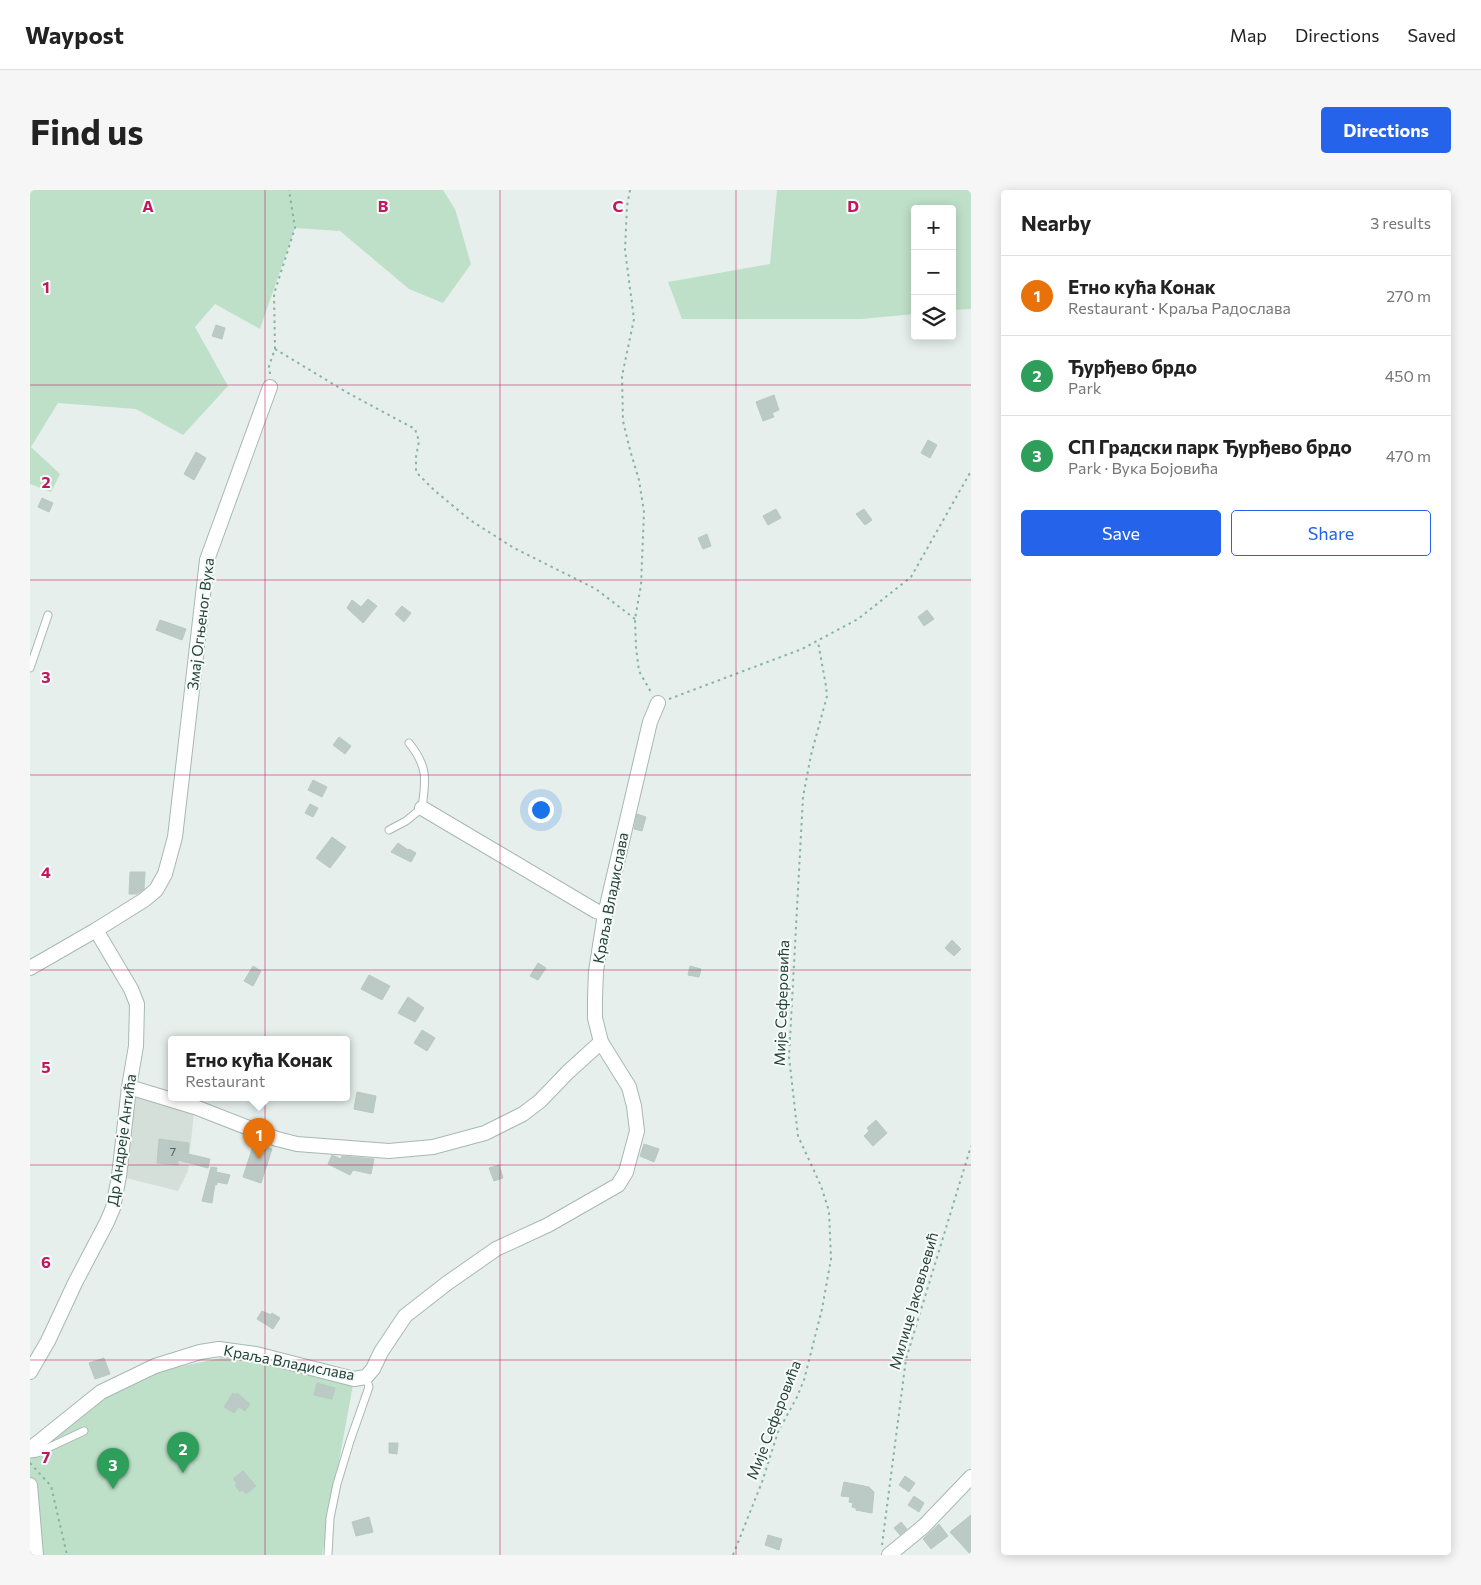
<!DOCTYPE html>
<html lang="en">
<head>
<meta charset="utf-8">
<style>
	body { margin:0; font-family:Commissioner,sans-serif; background:#f6f6f6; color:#222 }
	.controls { position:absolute; right:15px; top:15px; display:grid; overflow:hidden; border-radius:5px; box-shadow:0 2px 12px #0003 }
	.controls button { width:45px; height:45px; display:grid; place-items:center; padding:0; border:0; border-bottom:1px solid #e0e0e0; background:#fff; color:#222; font:25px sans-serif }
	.you { position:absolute; left:510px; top:619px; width:18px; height:18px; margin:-12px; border:4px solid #fff; border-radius:50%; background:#1a73e8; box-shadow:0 0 0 8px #1a73e833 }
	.badge { display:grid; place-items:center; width:32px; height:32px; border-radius:50%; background:#2563eb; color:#fff; font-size:16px; font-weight:700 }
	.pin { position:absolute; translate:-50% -41px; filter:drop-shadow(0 1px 2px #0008) }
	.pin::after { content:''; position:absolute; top:26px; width:18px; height:15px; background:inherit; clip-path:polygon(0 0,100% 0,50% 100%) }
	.popup { position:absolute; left:138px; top:846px; width:182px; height:65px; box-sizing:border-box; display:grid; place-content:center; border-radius:5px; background:#fff; filter:drop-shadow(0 1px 4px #0005); font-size:16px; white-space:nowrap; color:#767676 }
	.popup b { font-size:19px; color:#222 }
	.popup::after { content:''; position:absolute; left:50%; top:100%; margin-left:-10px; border:10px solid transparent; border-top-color:#fff }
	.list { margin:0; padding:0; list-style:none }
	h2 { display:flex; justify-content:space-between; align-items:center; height:65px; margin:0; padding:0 20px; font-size:21px }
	h2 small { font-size:16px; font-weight:400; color:#767676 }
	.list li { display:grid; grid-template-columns:32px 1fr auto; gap:15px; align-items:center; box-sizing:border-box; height:80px; padding:0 20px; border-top:1px solid #e0e0e0 }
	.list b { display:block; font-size:19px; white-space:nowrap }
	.list p { margin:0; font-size:16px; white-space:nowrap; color:#767676 }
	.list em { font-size:16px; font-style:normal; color:#767676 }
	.actions { display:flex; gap:10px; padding:15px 20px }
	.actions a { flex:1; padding:11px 0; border:1px solid #2563eb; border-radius:5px; text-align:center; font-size:18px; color:#2563eb }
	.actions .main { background:#2563eb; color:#fff }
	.icon { flex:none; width:28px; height:28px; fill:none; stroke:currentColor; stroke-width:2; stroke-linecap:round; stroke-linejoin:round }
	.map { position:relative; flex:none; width:941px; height:1365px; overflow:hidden; border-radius:5px }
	header { display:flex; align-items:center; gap:30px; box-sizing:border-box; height:70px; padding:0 25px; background:#fff; border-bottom:1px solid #e0e0e0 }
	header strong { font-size:24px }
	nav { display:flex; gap:28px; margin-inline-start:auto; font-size:18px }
	.intro { display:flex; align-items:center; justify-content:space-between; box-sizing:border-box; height:120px; padding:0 30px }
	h1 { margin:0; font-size:35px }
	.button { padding:12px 22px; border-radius:5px; background:#2563eb; color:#fff; font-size:18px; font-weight:700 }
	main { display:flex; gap:30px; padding:0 30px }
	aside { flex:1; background:#fff; border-radius:5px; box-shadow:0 2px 12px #0003 }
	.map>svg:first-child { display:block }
	.built { fill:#d4dfda }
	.green { fill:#bfe0c8 }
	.building { fill:#bbcac4; stroke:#b8c9c2 }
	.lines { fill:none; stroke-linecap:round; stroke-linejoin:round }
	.lane-casing { stroke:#a8b8b2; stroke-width:9 }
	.street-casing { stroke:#a8b8b2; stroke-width:16 }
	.path { stroke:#86b3a5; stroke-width:2; stroke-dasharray:2.5 4; stroke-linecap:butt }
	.lane { stroke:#fff; stroke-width:7 }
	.street { stroke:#fff; stroke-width:14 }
	.grid { fill:none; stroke:#c2185b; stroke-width:1; stroke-opacity:0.55 }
	.labels { text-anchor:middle; stroke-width:4; stroke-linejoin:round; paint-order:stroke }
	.number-label { font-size:12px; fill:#4a645c }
	.street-label { font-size:15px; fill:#24423a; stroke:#f7fbf9 }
	.grid-label { font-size:16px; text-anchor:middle; font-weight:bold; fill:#c2185b; stroke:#f7fbf9; stroke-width:4; stroke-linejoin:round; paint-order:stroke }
</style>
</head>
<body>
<header>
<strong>Waypost</strong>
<nav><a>Map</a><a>Directions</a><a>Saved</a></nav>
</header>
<div class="intro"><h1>Find us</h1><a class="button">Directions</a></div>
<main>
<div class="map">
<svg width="941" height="1365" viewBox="0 0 941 1365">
	<rect width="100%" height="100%" fill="#e6efeb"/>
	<path class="built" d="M111,905L164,922L158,981L148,1001L96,988L104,910Z"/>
	<g class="green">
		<path d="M0,0H413L425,19L441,74L413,113L379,99L310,41L265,38L230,139L185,114L165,137L198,196L153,245L106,219L28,213L1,257L30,284L21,302L0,294Z"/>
		<path d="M747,0H941V119L922,120V19H885V124L831,129H652L638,92L740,74Z"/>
		<path d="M215,1163L324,1189L292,1365H0V1259L105,1186Z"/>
	</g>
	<g class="building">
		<path d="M186,135L195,138L192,149L182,146Z"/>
		<path d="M744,205L749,220L742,223L744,227L733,231L726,212Z"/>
		<path d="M898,250L907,255L900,268L891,263Z"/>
		<path d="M166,262L176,268L164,290L154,284Z"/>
		<path d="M12,308L23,313L19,322L8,317Z"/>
		<path d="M746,319L751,328L738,335L733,326Z"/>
		<path d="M834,319L842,330L835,335L826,324Z"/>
		<path d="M677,344L681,356L673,359L668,348Z"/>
		<path d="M338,409L347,416L333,433L317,418L322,410L331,417Z"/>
		<path d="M372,416L381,423L374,432L365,424Z"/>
		<path d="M897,420L904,429L894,436L888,427Z"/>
		<path d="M130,430L156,439L152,450L126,440Z"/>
		<path d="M309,547L321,556L315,564L303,555Z"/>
		<path d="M283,590L297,597L292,607L278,600Z"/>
		<path d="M280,614L288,618L283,627L275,623Z"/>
		<path d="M607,624L616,627L612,641L604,639Z"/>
		<path d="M302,647L316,657L300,678L286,668Z"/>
		<path d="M368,653L378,660L379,659L386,663L381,672L361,662Z"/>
		<path d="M100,682H115L114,699L107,704H99Z"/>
		<path d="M922,750L931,759L924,766L915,758Z"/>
		<path d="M508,773L516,778L508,790L500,786Z"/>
		<path d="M223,776L231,781L223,796L214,791Z"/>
		<path d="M660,776L671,779L669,787L658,785Z"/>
		<path d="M339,785L360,796L352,810L331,799Z"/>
		<path d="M378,807L394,818L385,832L368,823Z"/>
		<path d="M392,840L405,848L397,861L384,853Z"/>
		<path d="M327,902L346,906L343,923L324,919Z"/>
		<path d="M846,930L857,943L843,956L834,946L839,941L837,938Z"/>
		<path d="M129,949L159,953L158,964L180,969L178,978L148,970V975L127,973Z"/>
		<path d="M224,953L242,959L231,993L213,987Z"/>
		<path d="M614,954L629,959L624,972L610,966Z"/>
		<path d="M302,965L311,969L312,966L344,969L341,984L323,980L320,985L298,974Z"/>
		<path d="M469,975L473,988L464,991L459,978Z"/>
		<path d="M181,977L187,978L186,982L200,985L197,994L187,992V995L185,994L182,1013L172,1011Z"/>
		<path d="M232,1121L241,1125L242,1123L250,1128L243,1139L227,1129Z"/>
		<path d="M74,1168L80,1184L65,1189L59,1173Z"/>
		<path d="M287,1193L305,1198L302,1209L284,1205Z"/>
		<path d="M203,1203L206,1205L207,1203L220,1214L215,1221L209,1217L204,1223L194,1217Z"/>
		<path d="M359,1253H368L367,1264L359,1263Z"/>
		<path d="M213,1281L226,1296L216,1304L212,1300L210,1302L205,1295L207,1293L203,1289Z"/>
		<path d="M875,1286L885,1293L879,1302L869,1295Z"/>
		<path d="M814,1292L839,1297L844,1302L842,1323L826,1320V1318L822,1317L823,1313L819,1312L820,1307L811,1306Z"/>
		<path d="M884,1306L894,1313L889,1322L878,1315Z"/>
		<path d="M941,1325V1365L920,1342Z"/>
		<path d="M339,1327L343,1342L326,1346L322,1332Z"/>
		<path d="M871,1332L877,1339L870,1345L864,1338Z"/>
		<path d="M909,1334L918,1346L901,1359L893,1349Z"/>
		<path d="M738,1345L752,1349L749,1360L735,1355Z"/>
	</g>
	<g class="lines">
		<defs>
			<g id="lane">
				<path d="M0,478L18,425"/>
				<path d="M359,640L376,631L392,618C396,590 398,576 379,553"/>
				<path d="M0,1264L7,1263L54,1241"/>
				<path d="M298,1365L300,1328L307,1294L320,1251L339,1197L336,1187"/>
			</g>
			<g id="street">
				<path d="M392,618L566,721L575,724"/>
				<path d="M0,778L66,740L114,710L126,700L135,684L145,647L177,370L240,197"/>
				<path d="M99,897L165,917L247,949L267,954L359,961L403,957L455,943L493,924L510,911L538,882L571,852"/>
				<path d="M0,1182L18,1151L45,1093L77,1032L83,1018L89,986L99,897L106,856L107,814L101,799L66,740"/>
				<path d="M0,1259L71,1202L125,1176L170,1162L189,1159L226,1164L324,1189L336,1187L343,1179L351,1162L375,1126L416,1094L466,1059L518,1035L588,995L596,982L607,941L604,916L599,897L571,852L565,828V808L566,781L575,724L620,532L628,513"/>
				<path d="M0,1295L6,1365"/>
				<path d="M859,1365L894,1336L941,1287"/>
			</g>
		</defs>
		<use href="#lane" class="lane-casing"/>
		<use href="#street" class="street-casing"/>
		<g class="path">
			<path d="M600,0L597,16L595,60L604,129L592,186L593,231L600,260L609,290L614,322L611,395L605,429L606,457L609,481L622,504"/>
			<path d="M245,159L318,203L385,239L389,251L386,267V282L404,300L440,330L484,358L566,399L605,429"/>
			<path d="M240,184L239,176L245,159L244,104L265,38L259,0"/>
			<path d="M639,509L772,459L828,429L881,387L941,281"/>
			<path d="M0,1273L21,1296L37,1365"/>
			<path d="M852,1355L876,1169L941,956"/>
			<path d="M703,1365L732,1292L748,1242L767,1207L774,1190L792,1119L801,1069L799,1021L791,996L768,946L759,867L773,607L781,565L797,506L796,496L788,452"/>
		</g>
		<use href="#lane" class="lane"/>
		<use href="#street" class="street"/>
	</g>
	<path class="grid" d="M235,0V1365M470,0V1365M706,0V1365M0,195H941M0,390H941M0,585H941M0,780H941M0,975H941M0,1170H941"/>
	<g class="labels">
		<g class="number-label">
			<text x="143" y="966">7</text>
		</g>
		<g class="street-label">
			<text transform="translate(171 434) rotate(-83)" y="5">Змај Огњеног Вука</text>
			<text transform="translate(581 708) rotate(-79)" y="5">Краља Владислава</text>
			<text transform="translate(752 813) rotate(-88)" y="5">Мије Сеферовића</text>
			<text transform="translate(92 950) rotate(-82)" y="5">Др Андреје Антића</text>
			<text transform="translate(884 1111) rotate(-74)" y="5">Милице Јаковљевић</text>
			<text transform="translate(259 1173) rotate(11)" y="5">Краља Владислава</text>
			<text transform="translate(744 1230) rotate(-69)" y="5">Мије Сеферовића</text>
		</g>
	</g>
	<g class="grid-label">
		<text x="118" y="22">A</text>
		<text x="353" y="22">B</text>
		<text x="588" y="22">C</text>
		<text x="823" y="22">D</text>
		<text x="16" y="103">1</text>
		<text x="16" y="298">2</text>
		<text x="16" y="493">3</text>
		<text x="16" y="688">4</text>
		<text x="16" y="883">5</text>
		<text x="16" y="1078">6</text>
		<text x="16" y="1273">7</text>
	</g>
</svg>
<div class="controls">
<button>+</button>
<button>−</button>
<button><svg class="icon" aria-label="layers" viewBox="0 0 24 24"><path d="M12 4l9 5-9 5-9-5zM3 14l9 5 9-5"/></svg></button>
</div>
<div class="you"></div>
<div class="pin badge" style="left:229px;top:969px;background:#e8710a">1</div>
<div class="popup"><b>Етно кућа Конак</b>Restaurant</div>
<div class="pin badge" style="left:153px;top:1283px;background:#2e9e5b">2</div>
<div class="pin badge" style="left:83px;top:1299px;background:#2e9e5b">3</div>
</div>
<aside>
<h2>Nearby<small>3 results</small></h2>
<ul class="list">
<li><span class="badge" style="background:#e8710a">1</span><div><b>Етно кућа Конак</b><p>Restaurant · Краља Радослава</p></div><em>270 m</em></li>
<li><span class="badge" style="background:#2e9e5b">2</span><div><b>Ђурђево брдо</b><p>Park</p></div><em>450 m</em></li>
<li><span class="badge" style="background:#2e9e5b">3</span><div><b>СП Градски парк Ђурђево брдо</b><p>Park · Вука Бојовића</p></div><em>470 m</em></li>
</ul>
<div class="actions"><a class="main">Save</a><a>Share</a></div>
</aside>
</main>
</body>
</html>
